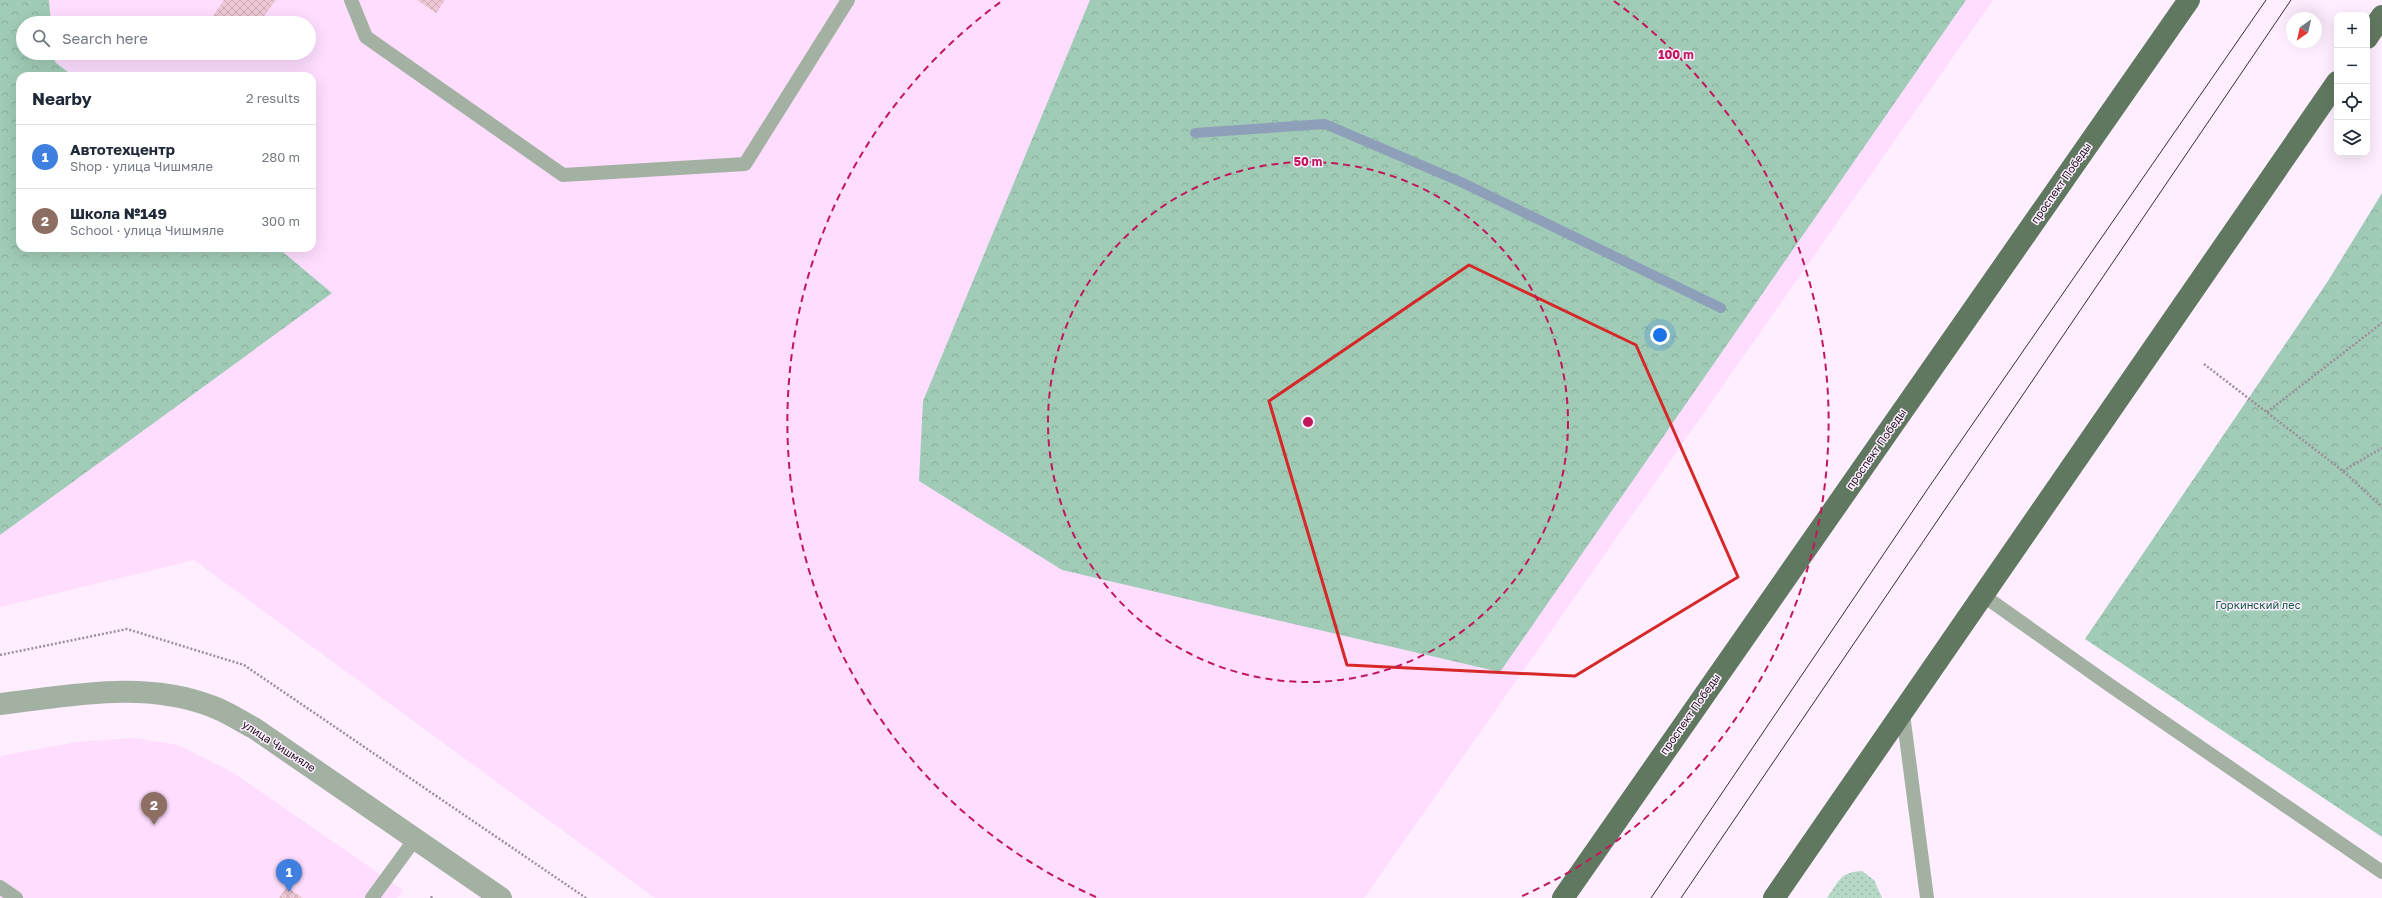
<!DOCTYPE html>
<html lang="en">
<head>
<meta charset="utf-8">
<style>
	body { margin:0; font-family:"Golos Text",sans-serif; background:#f2f2f3; color:#1f2937 }
	.controls { position:absolute; right:12px; top:12px; display:grid; overflow:hidden; border-radius:8px; box-shadow:0 4px 16px #0002 }
	.controls button { width:36px; height:36px; display:grid; place-items:center; padding:0; border:0; border-bottom:1px solid #e0e1e3; background:#fff; color:#1f2937; font:20px sans-serif }
	.compass { position:absolute; left:2286px; top:12px; width:36px; height:36px; border-radius:50%; background:#fff; box-shadow:0 4px 16px #0002; rotate:214deg }
	.you { position:absolute; left:1660px; top:335px; width:14px; height:14px; margin:-10px; border:3px solid #fff; border-radius:50%; background:#1a73e8; box-shadow:0 0 0 6px #1a73e833 }
	.badge { display:grid; place-items:center; width:26px; height:26px; border-radius:50%; background:#b45309; color:#fff; font-size:13px; font-weight:700 }
	.pin { position:absolute; translate:-50% -33px; filter:drop-shadow(0 1px 2px #0008) }
	.pin::after { content:''; position:absolute; top:21px; width:14px; height:12px; background:inherit; clip-path:polygon(0 0,100% 0,50% 100%) }
	.list { margin:0; padding:0; list-style:none }
	h2 { display:flex; justify-content:space-between; align-items:center; height:52px; margin:0; padding:0 16px; font-size:17px }
	h2 small { font-size:13px; font-weight:400; color:#747a83 }
	.list li { display:grid; grid-template-columns:26px 1fr auto; gap:12px; align-items:center; box-sizing:border-box; height:64px; padding:0 16px; border-top:1px solid #e0e1e3 }
	.list b { display:block; font-size:15px; white-space:nowrap }
	.list p { margin:0; font-size:13px; white-space:nowrap; color:#747a83 }
	.list em { font-size:13px; font-style:normal; color:#747a83 }
	.icon { flex:none; width:22px; height:22px; fill:none; stroke:currentColor; stroke-width:2; stroke-linecap:round; stroke-linejoin:round }
	.map { position:relative; flex:none; width:2382px; height:898px; overflow:hidden }
	.search { position:absolute; background:#fff; box-shadow:0 4px 16px #0002; left:16px; top:16px; width:300px; height:44px; display:flex; align-items:center; gap:10px; box-sizing:border-box; padding:0 14px; border-radius:22px; color:#747a83; font-size:15px }
	.panel { position:absolute; background:#fff; box-shadow:0 4px 16px #0002; left:16px; top:72px; width:300px; height:180px; border-radius:12px }
	.map>svg:first-child { display:block }
	.built { fill:#feddfe; fill-rule:evenodd }
	.grass { fill:url(#grass-dots) }
	.forest { fill:url(#forest-crowns) }
	.lines { fill:none; stroke-linecap:round; stroke-linejoin:round }
	.stream { stroke:#8e9fb9; stroke-width:10 }
	.building { fill:url(#building-cross-hatch) }
	.path { stroke:#9c8f9c; stroke-width:2.5; stroke-dasharray:2 2; stroke-linecap:butt }
	.lane { stroke:#a3b1a3; stroke-width:14 }
	.street { stroke:#a3b1a3; stroke-width:22 }
	.primary { stroke:#607860; stroke-width:22 }
	.tram { stroke:#362c36; stroke-width:1 }
	.marked { fill:none; stroke:#d62828; stroke-width:3; stroke-linejoin:round }
	.ring { fill:none; stroke:#c2185b; stroke-width:2; stroke-dasharray:7 5 }
	.labels { text-anchor:middle; stroke-width:3; stroke-linejoin:round; paint-order:stroke }
	.street-label { font-size:11px; fill:#1d141d; stroke:#feeeff }
	.park-label { font-size:11px; fill:#0c5a3f; stroke:#feeeff }
	.centre { fill:#c2185b; stroke:#feeeff; stroke-width:2 }
	.ring-label { font-size:12px; text-anchor:middle; font-weight:bold; fill:#c2185b; stroke:#feeeff; stroke-width:3; stroke-linejoin:round; paint-order:stroke }
</style>
</head>
<body>
<div class="map">
<svg width="2382" height="898" viewBox="0 0 2382 898">
	<defs>
		<pattern id="grass-dots" width="8" height="8" patternUnits="userSpaceOnUse"><rect width="8" height="8" fill="#b6d9c7"/><path d="M2 2h.1M6 6h.1" fill="none" stroke="#9cb9aa" stroke-width="1.8" stroke-linecap="round"/></pattern>
		<pattern id="forest-crowns" width="20" height="18" patternUnits="userSpaceOnUse"><rect width="20" height="18" fill="#a0cbb6"/><path d="M2 6a3 3 0 1 1 6 0M12 15a3 3 0 1 1 6 0" fill="none" stroke="#89ad9c"/></pattern>
		<pattern id="building-cross-hatch" width="8" height="8" patternUnits="userSpaceOnUse"><rect width="8" height="8" fill="#eec8d5"/><path d="M0 0l8 8M0 8l8-8" fill="none" stroke="#ccabb6"/></pattern>
	</defs>
	<rect width="100%" height="100%" fill="#feeeff"/>
	<g class="built">
		<path d="M0,0H1993L1364,898H655L194,560L0,607ZM23,23H309V53H23ZM20,76H312V248H20Z"/>
		<path d="M134,738L178,745L232,772L403,890L397,898H0V756L77,742Z"/>
	</g>
	<path class="grass" d="M1862,871L1874,880L1882,898H1827C1839,881 1840,872 1862,871Z"/>
	<g class="forest">
		<path d="M0,0H49L51,23H23V53H54L55,62L73,76H20V248H278L332,293L0,535Z"/>
		<path d="M1090,0H1966L1500,672L1062,570L919,481L923,401Z"/>
		<path d="M2382,193V837L2085,639L2328,281Z"/>
	</g>
	<g class="lines">
		<path class="stream" d="M1195,133L1325,124L1461,182L1721,308"/>
	</g>
	<g class="building">
		<path d="M224,0H276L259,23H208Z"/>
		<path d="M417,0H445L436,13Z"/>
		<path d="M287,887L303,898H279Z"/>
	</g>
	<g class="lines">
		<g class="path">
			<path d="M2204,364L2343,471L2382,507"/>
			<path d="M2267,412L2382,323"/>
			<path d="M2343,471L2382,448"/>
			<path d="M0,655L127,629L244,665L586,898"/>
			<path d="M431,898L433,895"/>
		</g>
		<g class="lane">
			<path d="M351,0L366,37L563,175L745,164L848,0"/>
			<path d="M1984,596L2111,686L2382,872"/>
			<path d="M1903,714L1927,898"/>
			<path d="M0,887L16,898"/>
			<path d="M372,898L415,839"/>
		</g>
		<path class="street" d="M0,704C70,696 143,680 211,706C226,711 240,721 254,728L501,898"/>
		<g class="primary">
			<path d="M2367,38L2382,16"/>
			<path d="M1563,898L2189,0"/>
			<path d="M1774,898L2337,82"/>
		</g>
		<g class="tram">
			<path d="M1651,898L1929,487L2266,0"/>
			<path d="M1681,898L2291,0"/>
		</g>
	</g>
	<path class="marked" d="M1469,265L1636,345L1738,577L1575,676L1347,665L1269,401Z"/>
	<g class="ring">
		<circle cx="1308" cy="422" r="260"/>
		<path d="M1096 897A520 520 0 0 1 1002 1M1614 1A520 520 0 0 1 1520 897"/>
	</g>
	<g class="labels">
		<g class="street-label">
			<text transform="translate(2061 183) rotate(-55)" y="4">проспект Победы</text>
			<text transform="translate(1876 449) rotate(-55)" y="4">проспект Победы</text>
			<text transform="translate(1690 714) rotate(-55)" y="4">проспект Победы</text>
			<text transform="translate(279 746) rotate(33)" y="4">улица Чишмяле</text>
		</g>
		<g class="park-label">
			<text x="2258" y="609">Горкинский лес</text>
		</g>
	</g>
	<circle cx="1308" cy="422" r="6" class="centre"/>
	<g class="ring-label">
		<text x="1676" y="59">100 m</text>
		<text x="1308" y="166">50 m</text>
	</g>
</svg>
<div class="controls">
<button>+</button>
<button>−</button>
<button><svg class="icon" aria-label="locate" viewBox="0 0 24 24"><circle cx="12" cy="12" r="6"/><path d="M12 2v4M12 18v4M2 12h4M18 12h4"/></svg></button>
<button><svg class="icon" aria-label="layers" viewBox="0 0 24 24"><path d="M12 4l9 5-9 5-9-5zM3 14l9 5 9-5"/></svg></button>
</div>
<svg class="compass" viewBox="-18 -18 36 36"><path d="M0-13l5 13h-10z" fill="#e53935"/><path d="M0 13l5-13h-10z" fill="#747a83"/></svg>
<div class="you"></div>
<div class="pin badge" style="left:289px;top:892px;background:#3f7fe0">1</div>
<div class="pin badge" style="left:154px;top:825px;background:#8d6e63">2</div>
<div class="search"><svg class="icon" aria-label="search" viewBox="0 0 24 24"><circle cx="10" cy="10" r="6"/><path d="M15 15l6 6"/></svg>Search here</div>
<section class="panel">
<h2>Nearby<small>2 results</small></h2>
<ul class="list">
<li><span class="badge" style="background:#3f7fe0">1</span><div><b>Автотехцентр</b><p>Shop · улица Чишмяле</p></div><em>280 m</em></li>
<li><span class="badge" style="background:#8d6e63">2</span><div><b>Школа №149</b><p>School · улица Чишмяле</p></div><em>300 m</em></li>
</ul>
</section>
</div>
</body>
</html>
